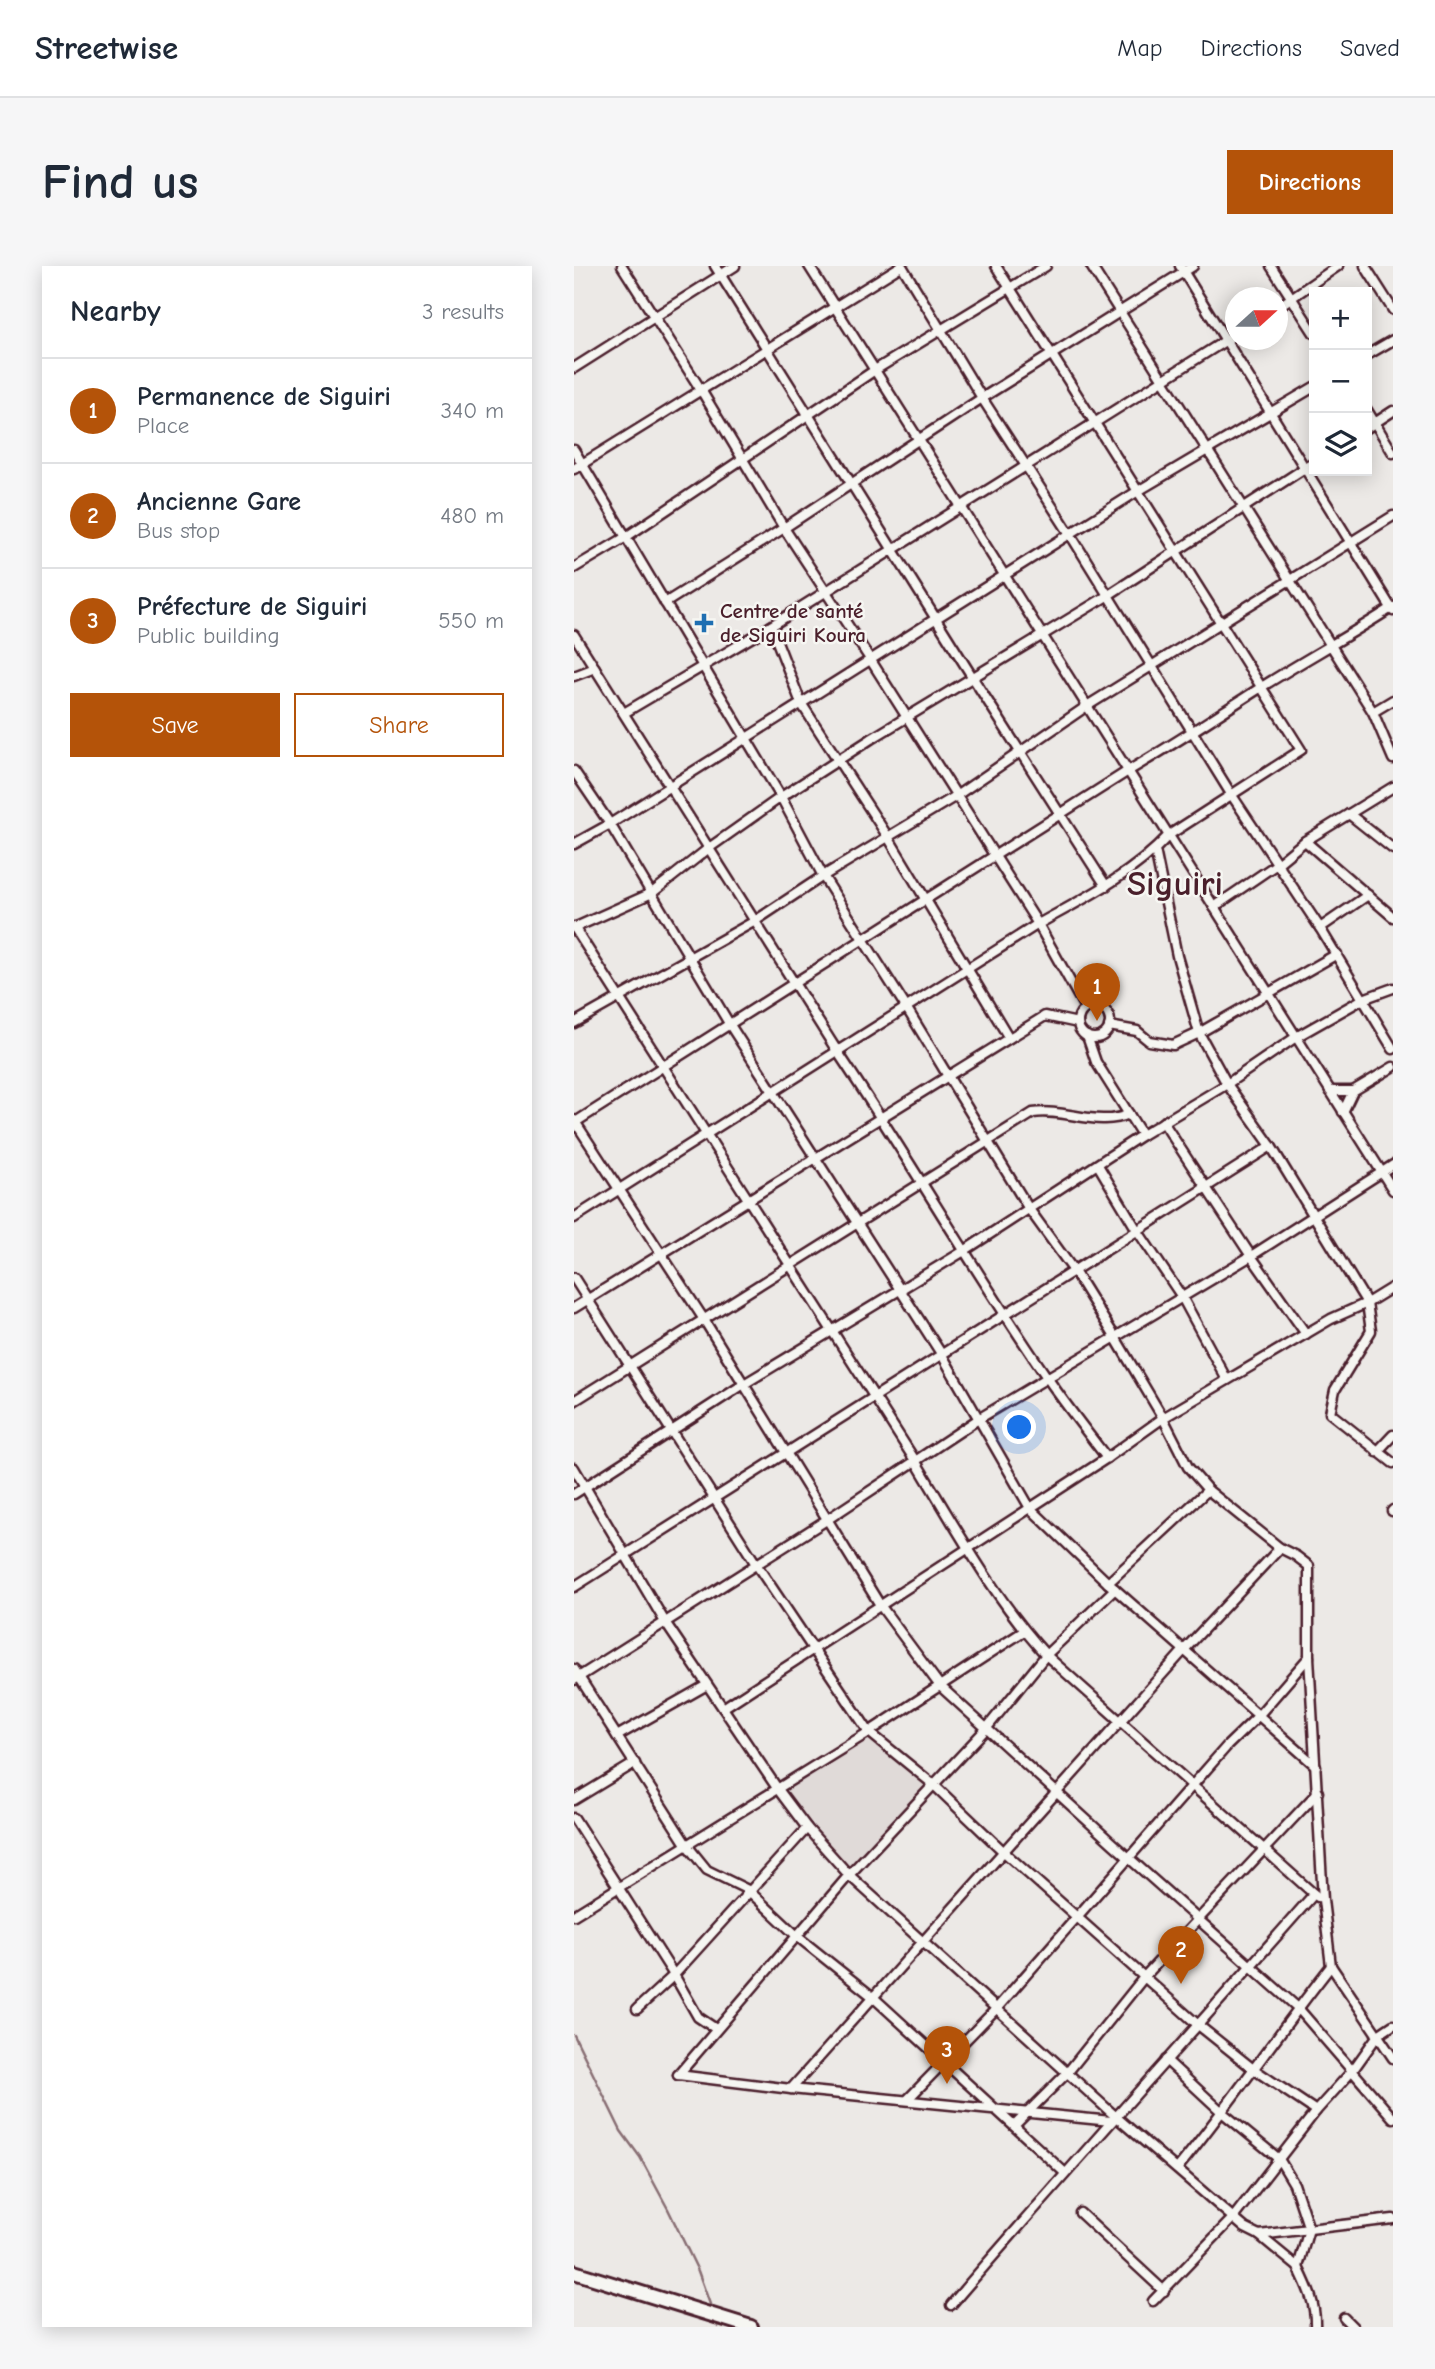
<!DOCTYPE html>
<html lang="en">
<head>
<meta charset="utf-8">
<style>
	body { margin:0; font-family:"Comic Neue",sans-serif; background:#f6f6f7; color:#1f2937 }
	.controls { position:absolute; right:21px; top:21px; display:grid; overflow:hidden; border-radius:0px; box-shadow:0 4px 18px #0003 }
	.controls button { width:63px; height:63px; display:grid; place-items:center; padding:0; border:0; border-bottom:2px solid #e0e1e3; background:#fff; color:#1f2937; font:35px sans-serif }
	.compass { position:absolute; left:651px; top:21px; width:63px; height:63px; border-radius:50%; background:#fff; box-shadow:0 4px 18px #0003; rotate:69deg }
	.you { position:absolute; left:446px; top:1162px; width:24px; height:24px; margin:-18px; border:5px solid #fff; border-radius:50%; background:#1a73e8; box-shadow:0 0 0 10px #1a73e833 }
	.badge { display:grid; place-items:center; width:46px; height:46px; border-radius:50%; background:#b45309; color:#fff; font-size:23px; font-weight:700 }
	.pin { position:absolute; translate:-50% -58px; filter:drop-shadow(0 2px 4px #0008) }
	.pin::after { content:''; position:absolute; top:37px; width:24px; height:21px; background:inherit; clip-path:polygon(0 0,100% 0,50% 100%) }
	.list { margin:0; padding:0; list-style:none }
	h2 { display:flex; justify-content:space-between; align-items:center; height:91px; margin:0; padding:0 28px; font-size:30px }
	h2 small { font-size:23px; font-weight:400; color:#747a83 }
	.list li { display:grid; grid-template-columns:46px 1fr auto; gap:21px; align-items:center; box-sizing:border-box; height:105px; padding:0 28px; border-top:2px solid #e0e1e3 }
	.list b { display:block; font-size:26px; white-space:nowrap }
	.list p { margin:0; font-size:23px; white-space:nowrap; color:#747a83 }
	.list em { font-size:23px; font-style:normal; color:#747a83 }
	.actions { display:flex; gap:14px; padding:21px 28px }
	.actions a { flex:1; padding:16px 0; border:2px solid #b45309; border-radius:0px; text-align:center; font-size:24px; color:#b45309 }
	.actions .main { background:#b45309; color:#fff }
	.icon { flex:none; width:38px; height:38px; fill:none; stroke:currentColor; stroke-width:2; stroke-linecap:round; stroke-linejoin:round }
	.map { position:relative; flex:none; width:819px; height:2061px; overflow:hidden; border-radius:0px }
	header { display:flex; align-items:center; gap:42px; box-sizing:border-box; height:98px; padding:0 35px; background:#fff; border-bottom:2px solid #e0e1e3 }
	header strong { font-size:33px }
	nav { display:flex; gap:38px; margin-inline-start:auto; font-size:24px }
	.intro { display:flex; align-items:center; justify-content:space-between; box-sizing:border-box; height:168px; padding:0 42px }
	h1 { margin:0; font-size:49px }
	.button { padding:18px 32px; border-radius:0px; background:#b45309; color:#fff; font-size:24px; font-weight:700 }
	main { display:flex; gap:42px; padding:0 42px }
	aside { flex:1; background:#fff; border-radius:0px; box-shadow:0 4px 18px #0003 }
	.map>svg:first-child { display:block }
	.built { fill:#e0dad8 }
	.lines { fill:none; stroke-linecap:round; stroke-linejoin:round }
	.stream { stroke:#886e73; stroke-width:2.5 }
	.minor-casing { stroke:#4a1f2b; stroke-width:13 }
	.highway-casing { stroke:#4a1f2b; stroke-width:18 }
	.minor { stroke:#f6f6f2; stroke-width:8 }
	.highway { stroke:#f6f6f2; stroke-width:12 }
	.poi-dot { fill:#1f6fb2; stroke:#f6f6f2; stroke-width:2.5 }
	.labels { text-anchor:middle; stroke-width:5; stroke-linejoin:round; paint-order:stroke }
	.poi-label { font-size:21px; font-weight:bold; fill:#4a1f2b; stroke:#f6f6f2; text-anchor:start }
	.town-label { font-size:35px; font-weight:bold; fill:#4a1f2b; stroke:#f6f6f2 }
</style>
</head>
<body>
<header>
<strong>Streetwise</strong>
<nav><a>Map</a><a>Directions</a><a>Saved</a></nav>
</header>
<div class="intro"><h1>Find us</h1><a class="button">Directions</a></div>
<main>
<aside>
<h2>Nearby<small>3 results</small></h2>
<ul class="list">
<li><span class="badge">1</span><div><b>Permanence de Siguiri</b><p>Place</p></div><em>340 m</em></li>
<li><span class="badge">2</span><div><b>Ancienne Gare</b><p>Bus stop</p></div><em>480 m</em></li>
<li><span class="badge">3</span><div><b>Préfecture de Siguiri</b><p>Public building</p></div><em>550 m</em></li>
</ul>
<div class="actions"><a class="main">Save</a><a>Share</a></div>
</aside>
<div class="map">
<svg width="819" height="2061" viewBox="0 0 819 2061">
	<rect width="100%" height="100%" fill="#ece9e6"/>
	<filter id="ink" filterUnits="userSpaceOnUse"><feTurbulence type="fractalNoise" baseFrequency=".0143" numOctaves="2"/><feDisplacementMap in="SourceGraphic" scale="14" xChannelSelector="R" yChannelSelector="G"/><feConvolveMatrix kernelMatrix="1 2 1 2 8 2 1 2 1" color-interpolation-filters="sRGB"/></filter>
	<g filter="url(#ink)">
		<path class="built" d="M296,1471L352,1519L275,1603L210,1522Z"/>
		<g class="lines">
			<g class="stream">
				<path d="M0,1769L47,1865L66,1891L94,1943L124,2005L137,2041"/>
				<path d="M143,2058L144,2061"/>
			</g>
			<defs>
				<g id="minor">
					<path d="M48,0L127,124L210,262L296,393L464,658L511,742"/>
					<path d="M141,0L399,412L532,620"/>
					<path d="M235,0L819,924"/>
					<path d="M328,0L408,132L496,268L657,528L746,662L819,783"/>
					<path d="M517,0L799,446L819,493"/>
					<path d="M606,0L819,345"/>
					<path d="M697,0L740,67"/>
					<path d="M791,0L819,44"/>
					<path d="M704,41L764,0"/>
					<path d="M793,89L819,74"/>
					<path d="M0,102L161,0"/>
					<path d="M793,144L819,187"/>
					<path d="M793,162L819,145"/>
					<path d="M0,184L207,531L249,610L332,741L455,943L500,1005L541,1071L589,1152L614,1201L634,1224L706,1282L722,1290L735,1300V1391L749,1634L757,1700L819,1792"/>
					<path d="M0,203L327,0"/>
					<path d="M0,302L52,271L301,104L472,0"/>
					<path d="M91,337L210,262L408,132L619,0"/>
					<path d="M197,360L227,437L314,571L435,772"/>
					<path d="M0,369L263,785C335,892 399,1004 472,1110C491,1138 512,1165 533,1192"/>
					<path d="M0,410L21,402"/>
					<path d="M799,446L819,434"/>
					<path d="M50,447L197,360L662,68"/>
					<path d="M0,505L36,558L156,759L368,1089L456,1242L534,1317L742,1500"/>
					<path d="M775,548L819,583"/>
					<path d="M731,575L819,651"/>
					<path d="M0,578L36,558L564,225L740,121"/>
					<path d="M581,584L603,690L625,767L653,818L697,880L793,1037L797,1065L761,1124L756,1147L819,1197"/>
					<path d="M640,641L703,598L731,575L819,521"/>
					<path d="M0,661L342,1196C382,1262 420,1332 472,1389L740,1628"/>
					<path d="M0,662L78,627L135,582L207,531L297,473L533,330L740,196"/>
					<path d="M746,662L794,629"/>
					<circle cx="520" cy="756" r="16"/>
					<path d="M0,757L181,655L249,610L382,530L513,440L819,250"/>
					<path d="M535,760L563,765L575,775L599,779L625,767L763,688"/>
					<path d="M513,770L522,796L568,869"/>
					<path d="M756,825H779L819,801"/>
					<path d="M769,846L779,825"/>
					<path d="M0,854L129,1052L306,1339L366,1420L538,1577L724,1742L819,1852"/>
					<path d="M589,856L677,990L732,1068"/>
					<path d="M0,857L554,505C599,479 642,450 686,422C730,394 775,370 819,341"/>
					<path d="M524,899L563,964L608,1031L653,1114"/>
					<path d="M0,952L464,658C510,633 559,608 595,569L727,484L422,0"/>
					<path d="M0,1012L182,1298L295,1466L360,1519L430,1586L623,1758L678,1802L742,1845"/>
					<path d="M0,1042L471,750L504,757"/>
					<path d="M0,1135L459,847C490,842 526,862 555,848"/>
					<path d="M803,1186L819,1169"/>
					<path d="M0,1202L91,1356L203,1522L233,1562L275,1609L541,1850L671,1962L685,1969L819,1953"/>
					<path d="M0,1228L170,1118L390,985L568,869L653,818L722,771L789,733L819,722"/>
					<path d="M818,1245L819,1244"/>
					<path d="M534,1317L634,1224"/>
					<path d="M0,1321L697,880"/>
					<path d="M0,1403L112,1578L133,1604L174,1624L224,1671L299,1731L490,1906"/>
					<path d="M0,1414L254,1253L406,1152L677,990L819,899"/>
					<path d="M149,1442L533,1192L589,1152L757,1053L793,1037L819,1021"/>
					<path d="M43,1470L133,1419"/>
					<path d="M0,1534L61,1497"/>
					<path d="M0,1552L100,1709L124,1751L142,1763"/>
					<path d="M0,1649L295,1466L450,1365"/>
					<path d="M63,1743L100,1709L233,1562"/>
					<path d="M592,1794L649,1847L705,1893L720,1918L735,1963L724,2001C734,2022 742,2038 741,2061"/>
					<path d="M104,1809L275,1609L412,1463L472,1389L541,1323"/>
					<path d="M104,1809L217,1823L537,1855"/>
					<path d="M217,1823L611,1383L706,1282"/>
					<path d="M334,1833L423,1742L653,1480L684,1450L735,1391"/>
					<path d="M440,1860L494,1806L571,1710L744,1526"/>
					<path d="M603,1903C657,1837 704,1767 757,1700"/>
					<path d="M506,1947L590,2025"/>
					<path d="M685,1969L724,2001"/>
					<path d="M579,2035L659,1952L742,1845L779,1804L804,1769L819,1759"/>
					<path d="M377,2039C496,1900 619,1766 740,1628L744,1631"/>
					<path d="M770,2052L779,2061"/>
				</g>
				<path id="highway" d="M0,2006L177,2061"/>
			</defs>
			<use href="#minor" class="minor-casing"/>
			<use href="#highway" class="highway-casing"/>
			<use href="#minor" class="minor"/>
			<use href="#highway" class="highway"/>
		</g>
	</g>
	<path class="poi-dot" d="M126.5 346.5h7v7h7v7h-7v7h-7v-7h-7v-7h7z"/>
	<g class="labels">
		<g class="poi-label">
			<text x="146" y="352">Centre de santé<tspan x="146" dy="24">de Siguiri Koura</tspan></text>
		</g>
		<g class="town-label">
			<text x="601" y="629">Siguiri</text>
		</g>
	</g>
</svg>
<div class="controls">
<button>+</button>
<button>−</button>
<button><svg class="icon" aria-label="layers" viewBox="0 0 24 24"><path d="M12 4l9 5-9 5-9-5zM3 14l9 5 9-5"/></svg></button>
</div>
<svg class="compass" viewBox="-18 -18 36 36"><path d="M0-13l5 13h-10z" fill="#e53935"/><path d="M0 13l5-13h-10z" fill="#747a83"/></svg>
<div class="you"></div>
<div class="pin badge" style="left:523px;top:755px">1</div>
<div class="pin badge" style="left:607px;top:1718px">2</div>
<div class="pin badge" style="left:373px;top:1818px">3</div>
</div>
</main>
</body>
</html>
